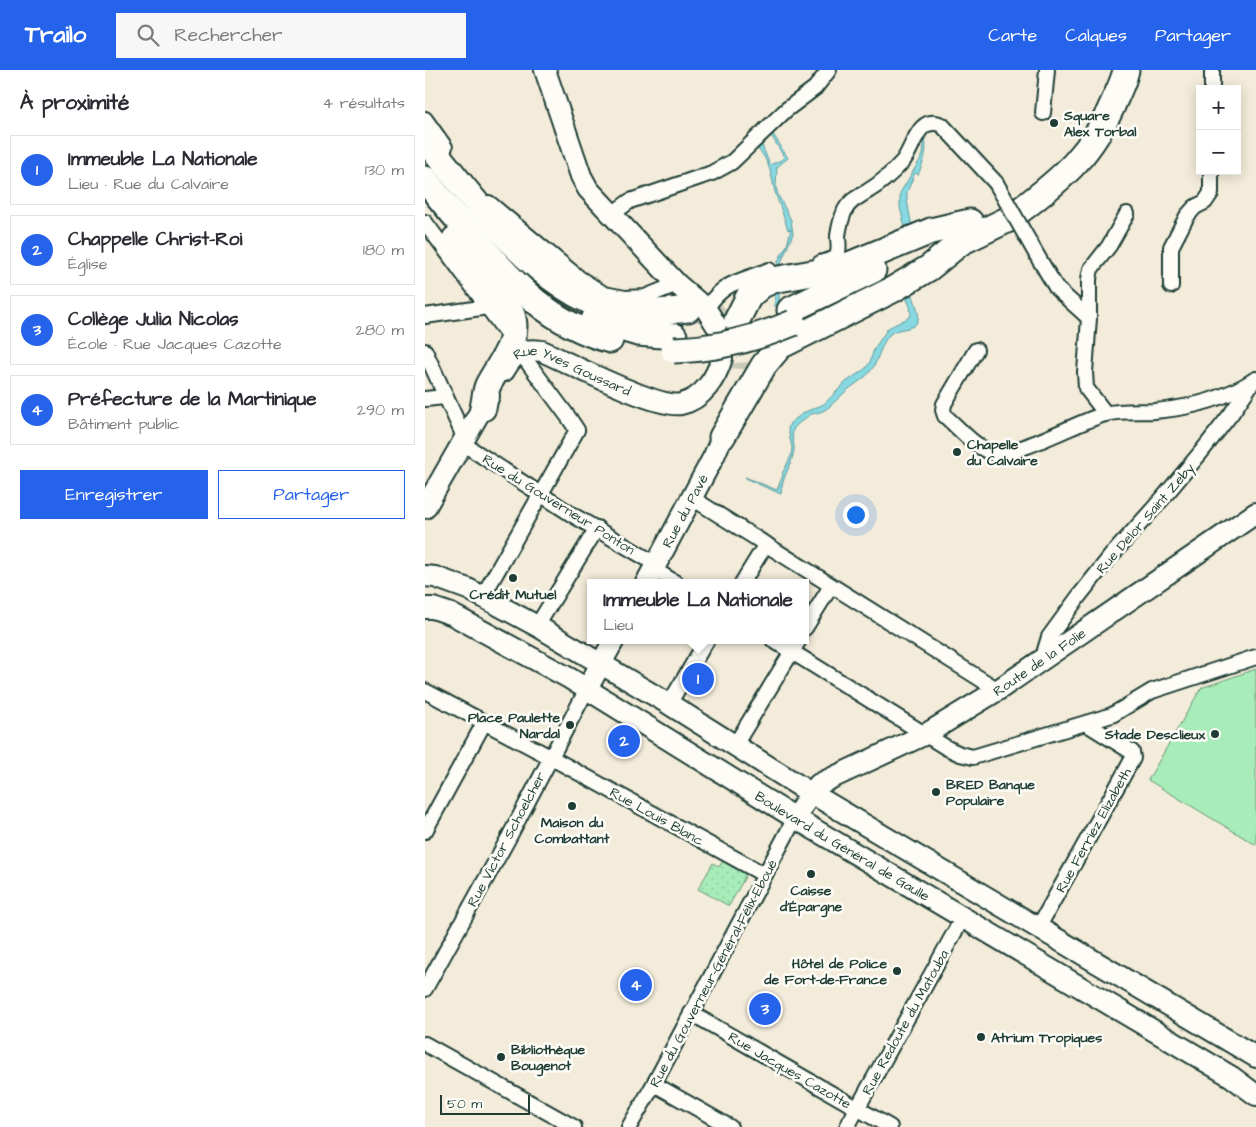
<!DOCTYPE html>
<html lang="fr">
<head>
<meta charset="utf-8">
<style>
	body { margin:0; font-family:"Architects Daughter",sans-serif; background:#f7f7f7; color:#2b2b33 }
	.controls { position:absolute; right:15px; top:15px; display:grid; overflow:hidden; border-radius:0px; box-shadow:0 2px 12px #0003 }
	.controls button { width:45px; height:45px; display:grid; place-items:center; padding:0; border:0; border-bottom:1px solid #e1e1e2; background:#fff; color:#2b2b33; font:25px sans-serif }
	.scale { position:absolute; left:15px; bottom:12px; width:90px; box-sizing:border-box; padding-left:5px; border:2px solid #1f3d34; border-top:0; font-size:14px; line-height:18px; white-space:nowrap; color:#1f3d34; -webkit-text-stroke:4px #fdfcf7; paint-order:stroke }
	.you { position:absolute; left:430px; top:444px; width:18px; height:18px; margin:-12px; border:4px solid #fff; border-radius:50%; background:#1a73e8; box-shadow:0 0 0 8px #1a73e833 }
	.badge { display:grid; place-items:center; width:32px; height:32px; border-radius:50%; background:#2563eb; color:#fff; font-size:16px; font-weight:700 }
	.pin { position:absolute; translate:-50% -50%; border:2px solid #fff; box-shadow:0 1px 5px #0006 }
	.popup { position:absolute; left:162px; top:509px; width:222px; height:65px; box-sizing:border-box; display:grid; place-content:center; border-radius:0px; background:#fff; filter:drop-shadow(0 1px 4px #0005); font-size:16px; white-space:nowrap; color:#7c7c81 }
	.popup b { font-size:19px; color:#2b2b33 }
	.popup::after { content:''; position:absolute; left:50%; top:100%; margin-left:-10px; border:10px solid transparent; border-top-color:#fff }
	.list { margin:0; padding:0; list-style:none }
	h2 { display:flex; justify-content:space-between; align-items:center; height:65px; margin:0; padding:0 20px; font-size:21px }
	h2 small { font-size:16px; font-weight:400; color:#7c7c81 }
	.list li { display:grid; grid-template-columns:32px 1fr auto; gap:15px; align-items:center; box-sizing:border-box; height:70px; margin:0 10px 10px; padding:0 10px; border:1px solid #e1e1e2; border-radius:0px }
	.list b { display:block; font-size:19px; white-space:nowrap }
	.list p { margin:0; font-size:16px; white-space:nowrap; color:#7c7c81 }
	.list em { font-size:16px; font-style:normal; color:#7c7c81 }
	.actions { display:flex; gap:10px; padding:15px 20px }
	.actions a { flex:1; padding:11px 0; border:1px solid #2563eb; border-radius:0px; text-align:center; font-size:18px; color:#2563eb }
	.actions .main { background:#2563eb; color:#fff }
	.icon { flex:none; width:28px; height:28px; fill:none; stroke:currentColor; stroke-width:2; stroke-linecap:round; stroke-linejoin:round }
	.map { position:relative; flex:none; width:831px; height:1057px; overflow:hidden }
	header { display:flex; align-items:center; gap:30px; box-sizing:border-box; height:70px; padding:0 25px; background:#2563eb; color:#fff }
	header strong { font-size:24px }
	nav { display:flex; gap:28px; margin-inline-start:auto; font-size:18px }
	.search { width:350px; height:45px; background:#f7f7f7; display:flex; align-items:center; gap:12px; box-sizing:border-box; padding:0 18px; border-radius:0px; color:#7c7c81; font-size:19px }
	main { display:flex }
	aside { flex:1; background:#fff }
	.map>svg:first-child { display:block }
	.grass { fill:url(#grass-dots); stroke:#649576 }
	.pitch { fill:#a8edb9; stroke:#649576 }
	.water { fill:#87d8e1; stroke:#5d9a9c }
	.lines { fill:none; stroke-linecap:round; stroke-linejoin:round }
	.highway-tunnel { stroke:#c9c9b9; stroke-width:25; stroke-dasharray:25 12; stroke-linecap:butt }
	.street-casing { stroke:#1f3d34; stroke-width:18 }
	.secondary-casing { stroke:#1f3d34; stroke-width:24 }
	.highway-casing { stroke:#1f3d34; stroke-width:29 }
	.street { stroke:#fdfcf7; stroke-width:14 }
	.secondary { stroke:#fdfcf7; stroke-width:20 }
	.highway { stroke:#fdfcf7; stroke-width:25 }
	.street-bridge-casing { stroke:#1f3d34; stroke-width:18; stroke-linecap:butt }
	.highway-bridge-casing { stroke:#1f3d34; stroke-width:29; stroke-linecap:butt }
	.street-bridge { stroke:#fdfcf7; stroke-width:14 }
	.highway-bridge { stroke:#fdfcf7; stroke-width:25 }
	.poi-dot { fill:#1f3d34; stroke:#fdfcf7; stroke-width:2 }
	.labels { text-anchor:middle; stroke-width:5; stroke-linejoin:round; paint-order:stroke }
	.poi-label { font-size:14px; font-weight:bold; fill:#1f3d34; stroke:#fdfcf7; text-anchor:start }
	.street-label { font-size:14px; fill:#1f3d34; stroke:#fdfcf7 }
</style>
</head>
<body>
<header>
<strong>Trailo</strong>
<div class="search"><svg class="icon" aria-label="search" viewBox="0 0 24 24"><circle cx="10" cy="10" r="6"/><path d="M15 15l6 6"/></svg>Rechercher</div>
<nav><a>Carte</a><a>Calques</a><a>Partager</a></nav>
</header>
<main>
<aside>
<h2>À proximité<small>4 résultats</small></h2>
<ul class="list">
<li><span class="badge">1</span><div><b>Immeuble La Nationale</b><p>Lieu · Rue du Calvaire</p></div><em>130 m</em></li>
<li><span class="badge">2</span><div><b>Chappelle Christ-Roi</b><p>Église</p></div><em>180 m</em></li>
<li><span class="badge">3</span><div><b>Collège Julia Nicolas</b><p>École · Rue Jacques Cazotte</p></div><em>280 m</em></li>
<li><span class="badge">4</span><div><b>Préfecture de la Martinique</b><p>Bâtiment public</p></div><em>290 m</em></li>
</ul>
<div class="actions"><a class="main">Enregistrer</a><a>Partager</a></div>
</aside>
<div class="map">
<svg width="831" height="1057" viewBox="0 0 831 1057">
	<defs>
		<pattern id="grass-dots" width="8" height="8" patternUnits="userSpaceOnUse" patternTransform="scale(1.25)"><rect width="8" height="8" fill="#a8edb9"/><path d="M2 2h.1M6 6h.1" fill="none" stroke="#90cca0" stroke-width="1.8" stroke-linecap="round"/></pattern>
	</defs>
	<rect width="100%" height="100%" fill="#f4ecda"/>
	<filter id="ink" filterUnits="userSpaceOnUse"><feTurbulence type="fractalNoise" baseFrequency=".02" numOctaves="2"/><feDisplacementMap in="SourceGraphic" scale="10" xChannelSelector="R" yChannelSelector="G"/><feConvolveMatrix kernelMatrix="1 2 1 2 8 2 1 2 1" color-interpolation-filters="sRGB"/></filter>
	<g filter="url(#ink)">
		<path class="grass" d="M298,791L319,803L320,807L304,836L273,819L288,793L294,797Z"/>
		<path class="pitch" d="M831,599V775L723,710L776,618Z"/>
		<g class="water">
			<path d="M497,61C505,78 499,90 493,105L491,103L489,105L482,122V130L487,157L480,158L475,137V123L498,85L499,74Z"/>
			<path d="M348,64L363,88L352,97L351,117L353,125L366,150L368,164L355,195L354,234L349,236L353,191L362,175L366,159L363,160C359,147 354,134 350,122C346,105 345,91 332,78L336,73L345,95L358,89L359,87L346,65Z"/>
			<path d="M487,220C488,230 495,240 493,250C489,262 473,256 464,265C455,276 454,289 447,299C441,309 427,315 418,324C413,328 409,333 404,337C398,342 394,342 387,344C385,344 370,356 369,358C365,364 370,374 369,380C367,396 356,408 356,424L324,410L320,407L352,420L358,405L357,404L366,386L367,378L363,359L365,353L380,342L399,334L421,312L441,298L445,292L449,279L463,258L483,248L486,245L485,236L479,223Z"/>
		</g>
		<g class="lines">
			<path class="highway-tunnel" d="M272,239C299,243 317,273 315,299"/>
			<defs>
				<g id="street">
					<path d="M787,0V19"/>
					<path d="M618,43L622,0"/>
					<path d="M0,49L20,77"/>
					<path d="M64,133L154,208L179,224L200,228L220,227L252,214"/>
					<path d="M187,144L205,131L287,103L307,92L361,40L390,18L404,0"/>
					<path d="M0,152L80,261L85,271"/>
					<path d="M614,189L632,219L664,248"/>
					<path d="M395,193C400,191 410,190 412,185C415,180 413,172 413,166C414,158 417,147 420,140C425,130 434,127 443,121C455,114 469,101 478,91C489,77 493,44 517,55L571,113"/>
					<path d="M746,216V177L762,146L770,137L780,132L786,123V101"/>
					<path d="M281,239C299,211 315,212 344,200"/>
					<path d="M0,246L63,237"/>
					<path d="M551,280L519,334L518,340L520,346C533,357 552,380 569,383C590,387 655,351 680,344C696,340 714,342 730,341C766,338 800,329 831,309"/>
					<path d="M0,281L40,369"/>
					<path d="M0,329L20,327"/>
					<path d="M681,344L661,318L660,302L664,248V209L666,199L684,176L702,144"/>
					<path d="M37,373L146,444L231,494"/>
					<path d="M267,428L573,620"/>
					<path d="M228,499L251,513"/>
					<path d="M317,513L341,474"/>
					<path d="M58,526L152,360L144,348L95,282"/>
					<path d="M112,556L172,458"/>
					<path d="M380,558L406,516"/>
					<path d="M348,570L522,678L535,684L548,687L687,645L727,621L831,587"/>
					<path d="M620,589V580L624,567L654,526L685,487L737,429L777,381L806,344L829,310"/>
					<path d="M0,621L125,687L340,805"/>
					<path d="M244,634L282,570"/>
					<path d="M310,675L374,570"/>
					<path d="M0,761L59,653"/>
					<path d="M613,858L708,688L707,682L662,654"/>
					<path d="M0,919L83,769L162,619"/>
					<path d="M266,943L465,1057"/>
					<path d="M0,974L149,1057"/>
					<path d="M229,1014L305,1057"/>
					<path d="M204,1057L229,1014L370,748"/>
					<path d="M422,1057L538,847"/>
				</g>
				<g id="secondary">
					<path d="M120,0L156,106L163,119L252,214L281,239L291,255"/>
					<path id="s1" d="M79,301C89,283 97,278 117,281C144,293 232,339 256,334C278,329 291,308 297,288"/>
					<path d="M0,438L64,326"/>
					<path d="M0,506L10,507L43,519L112,556L244,634L376,717L831,987"/>
					<path id="s2" d="M221,513L289,386L297,367"/>
					<path id="s3" d="M0,538H8L26,544L144,608L370,748L807,1007L831,1025"/>
					<path d="M162,619L189,570"/>
					<path id="s4" d="M370,748L382,729L394,714L501,664L573,620L831,443"/>
				</g>
				<g id="highway">
					<path d="M0,70C51,131 115,226 198,242C219,245 242,241 263,239"/>
					<path d="M0,109C16,131 34,151 52,171C90,216 126,254 185,270"/>
					<path d="M593,142C638,108 668,83 690,29C694,20 699,10 701,0"/>
					<path d="M30,169L86,242C97,269 75,292 63,315C60,321 60,330 58,338"/>
					<path d="M530,175L586,148"/>
					<path d="M365,240L448,200"/>
					<path d="M169,250L213,263L249,266"/>
					<path d="M312,250L324,226L337,215L348,210L399,201L424,195L506,161L545,152"/>
					<path d="M297,367L339,295L355,276L467,220L504,198L536,172"/>
				</g>
			</defs>
			<use href="#street" class="street-casing"/>
			<use href="#secondary" class="secondary-casing"/>
			<use href="#highway" class="highway-casing"/>
			<use href="#street" class="street"/>
			<use href="#secondary" class="secondary"/>
			<use href="#highway" class="highway"/>
			<defs>
				<path id="street-bridge" d="M571,113L614,189"/>
				<path id="highway-bridge" d="M249,280C290,279 330,269 368,253"/>
			</defs>
			<use href="#street-bridge" class="street-bridge-casing"/>
			<use href="#highway-bridge" class="highway-bridge-casing"/>
			<use href="#street-bridge" class="street-bridge"/>
			<use href="#highway-bridge" class="highway-bridge"/>
		</g>
	</g>
	<g class="poi-dot">
		<circle cx="629" cy="53" r="5"/>
		<circle cx="532" cy="382" r="5"/>
		<circle cx="88" cy="508" r="5"/>
		<circle cx="145" cy="655" r="5"/>
		<circle cx="790" cy="664" r="5"/>
		<circle cx="511" cy="722" r="5"/>
		<circle cx="147" cy="736" r="5"/>
		<circle cx="386" cy="804" r="5"/>
		<circle cx="472" cy="901" r="5"/>
		<circle cx="556" cy="967" r="5"/>
		<circle cx="76" cy="987" r="5"/>
	</g>
	<g class="labels">
		<g class="poi-label">
			<text x="639" y="50">Square<tspan x="639" dy="16">Alex Torbal</tspan></text>
			<text x="542" y="379">Chapelle<tspan x="542" dy="16">du Calvaire</tspan></text>
			<text x="88" y="529" text-anchor="middle">Crédit Mutuel</text>
			<text x="135" y="652" text-anchor="end">Place Paulette<tspan x="135" dy="16">Nardal</tspan></text>
			<text x="780" y="669" text-anchor="end">Stade Desclieux</text>
			<text x="521" y="719">BRED Banque<tspan x="521" dy="16">Populaire</tspan></text>
			<text x="147" y="757" text-anchor="middle">Maison du<tspan x="147" dy="16">Combattant</tspan></text>
			<text x="386" y="825" text-anchor="middle">Caisse<tspan x="386" dy="16">d'Épargne</tspan></text>
			<text x="462" y="898" text-anchor="end">Hôtel de Police<tspan x="462" dy="16">de Fort-de-France</tspan></text>
			<text x="566" y="972">Atrium Tropiques</text>
			<text x="86" y="984">Bibliothèque<tspan x="86" dy="16">Bougenot</tspan></text>
		</g>
		<g class="street-label">
			<text dy="5" stroke="none"><textPath href="#s1" startOffset="81">Rue Yves Goussard</textPath></text>
			<text transform="translate(134 434) rotate(32)" y="5">Rue du Gouverneur Ponton</text>
			<text dy="5" stroke="none"><textPath href="#s2" startOffset="82">Rue du Pavé</textPath></text>
			<text transform="translate(720 448) rotate(-49)" y="5">Rue Delor Saint Zeby</text>
			<text dy="5" stroke="none"><textPath href="#s4" startOffset="294">Route de la Folie</textPath></text>
			<text transform="translate(232 746) rotate(29)" y="5">Rue Louis Blanc</text>
			<text transform="translate(668 760) rotate(-61)" y="5">Rue Ferriez Elizabeth</text>
			<text transform="translate(81 769) rotate(-62)" y="5">Rue Victor Schoelcher</text>
			<text dy="5" stroke="none"><textPath href="#s3" startOffset="482">Boulevard du Général de Gaulle</textPath></text>
			<text transform="translate(288 903) rotate(-62)" y="5">Rue du Gouverneur-Général-Félix-Eboué</text>
			<text transform="translate(480 952) rotate(-61)" y="5">Rue Redoute du Matouba</text>
			<text transform="translate(365 1000) rotate(30)" y="5">Rue Jacques Cazotte</text>
		</g>
	</g>
</svg>
<div class="controls">
<button>+</button>
<button>−</button>
</div>
<div class="scale">50 m</div>
<div class="you"></div>
<div class="pin badge" style="left:273px;top:609px">1</div>
<div class="popup"><b>Immeuble La Nationale</b>Lieu</div>
<div class="pin badge" style="left:199px;top:671px">2</div>
<div class="pin badge" style="left:340px;top:939px">3</div>
<div class="pin badge" style="left:211px;top:915px">4</div>
</div>
</main>
</body>
</html>
